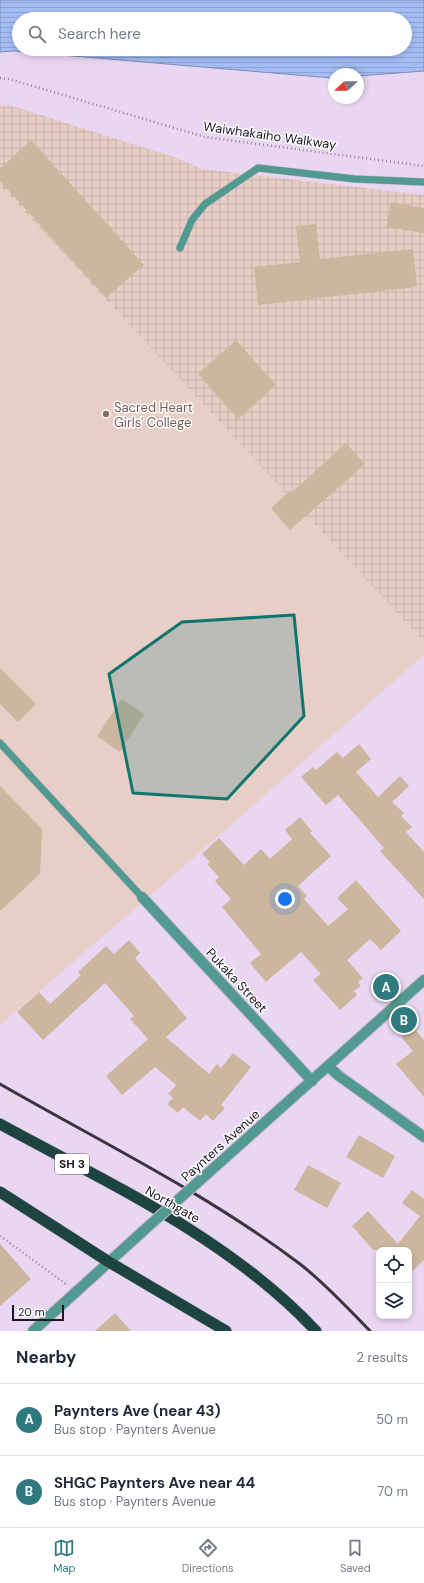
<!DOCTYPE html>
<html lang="en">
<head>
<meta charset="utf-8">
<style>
	body { margin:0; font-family:"DM Sans",sans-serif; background:#f2f2f3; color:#1f2937 }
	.controls { position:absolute; right:12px; bottom:12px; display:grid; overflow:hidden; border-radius:8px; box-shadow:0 2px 6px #0003 }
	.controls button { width:36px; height:36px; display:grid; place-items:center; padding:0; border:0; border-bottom:1px solid #e0e1e3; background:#fff; color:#1f2937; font:20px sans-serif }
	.compass { position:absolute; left:328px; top:68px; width:36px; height:36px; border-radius:50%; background:#fff; box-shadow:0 2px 6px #0003; rotate:249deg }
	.scale { position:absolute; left:12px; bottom:10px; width:52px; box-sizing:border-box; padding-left:4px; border:2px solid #1d1720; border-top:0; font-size:11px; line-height:14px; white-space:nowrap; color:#1d1720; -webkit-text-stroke:3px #fff; paint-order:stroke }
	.you { position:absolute; left:285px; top:899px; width:14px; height:14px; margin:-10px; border:3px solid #fff; border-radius:50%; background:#1a73e8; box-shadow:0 0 0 6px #1a73e833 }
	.badge { display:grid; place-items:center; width:26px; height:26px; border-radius:50%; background:#30797e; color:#fff; font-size:13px; font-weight:700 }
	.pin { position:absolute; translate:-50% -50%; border:2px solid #fff; box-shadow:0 1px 4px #0006 }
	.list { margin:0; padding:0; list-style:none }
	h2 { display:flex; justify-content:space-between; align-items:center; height:52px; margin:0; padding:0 16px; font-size:17px }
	h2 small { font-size:13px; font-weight:400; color:#747a83 }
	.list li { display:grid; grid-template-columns:26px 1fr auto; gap:12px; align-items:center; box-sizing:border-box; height:72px; padding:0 16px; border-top:1px solid #e0e1e3 }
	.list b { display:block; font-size:15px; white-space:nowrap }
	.list p { margin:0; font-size:13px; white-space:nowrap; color:#747a83 }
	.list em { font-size:13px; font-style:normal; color:#747a83 }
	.icon { flex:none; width:22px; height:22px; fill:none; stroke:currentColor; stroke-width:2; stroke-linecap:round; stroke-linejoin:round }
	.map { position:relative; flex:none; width:424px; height:1331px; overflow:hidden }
	.search { position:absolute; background:#fff; box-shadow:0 2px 6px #0003; left:12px; right:12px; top:12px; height:44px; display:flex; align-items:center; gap:10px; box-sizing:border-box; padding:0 14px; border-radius:22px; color:#747a83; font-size:15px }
	.sheet { height:196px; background:#fff }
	nav { display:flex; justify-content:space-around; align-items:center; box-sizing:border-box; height:56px; border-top:1px solid #e0e1e3; background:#fff; font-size:11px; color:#747a83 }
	nav a { display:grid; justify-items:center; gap:2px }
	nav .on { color:#30797e }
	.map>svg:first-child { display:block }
	.industrial { fill:url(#industrial-grid) }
	.education { fill:#e7cec7 }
	.water { fill:url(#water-rules); stroke:#7c8cb5; fill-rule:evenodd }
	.building { fill:#cdb69e }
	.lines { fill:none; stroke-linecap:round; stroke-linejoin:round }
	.service-casing { stroke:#c4b4cc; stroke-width:8 }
	.minor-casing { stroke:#c4b4cc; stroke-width:12 }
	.tertiary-casing { stroke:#c4b4cc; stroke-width:12 }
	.trunk-casing { stroke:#c4b4cc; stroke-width:12 }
	.path { stroke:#928498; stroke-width:2.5; stroke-dasharray:1 3; stroke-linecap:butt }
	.service { stroke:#52998f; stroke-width:7 }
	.minor { stroke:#52998f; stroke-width:10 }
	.tertiary { stroke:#52998f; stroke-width:10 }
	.trunk { stroke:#1d443e; stroke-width:11 }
	.rail { stroke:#3c3440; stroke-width:3 }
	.tertiary-bridge-casing { stroke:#c4b4cc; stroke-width:12; stroke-linecap:butt }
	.tertiary-bridge { stroke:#52998f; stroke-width:10 }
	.marked { fill:#0f766e; fill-opacity:0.2; stroke:#0f766e; stroke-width:3; stroke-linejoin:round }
	.education-dot { fill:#8d6e63; stroke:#fff; stroke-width:1.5 }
	.labels { text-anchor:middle; stroke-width:3; stroke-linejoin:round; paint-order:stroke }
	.shield { fill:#fff; stroke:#615d63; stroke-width:1 }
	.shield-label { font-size:12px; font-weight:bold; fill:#1d1720 }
	.street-label { font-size:13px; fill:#1d1720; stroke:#fff }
	.education-label { font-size:13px; fill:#785e54; stroke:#fff; text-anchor:start }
</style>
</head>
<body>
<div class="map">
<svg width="424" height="1331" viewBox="0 0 424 1331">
	<defs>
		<pattern id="industrial-grid" width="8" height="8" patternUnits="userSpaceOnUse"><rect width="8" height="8" fill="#e7cec5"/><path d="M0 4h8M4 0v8" fill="none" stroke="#c6b0a9"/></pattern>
		<pattern id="water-rules" width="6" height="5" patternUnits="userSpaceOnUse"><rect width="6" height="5" fill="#a4bef5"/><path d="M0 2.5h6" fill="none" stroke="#8da3d2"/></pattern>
	</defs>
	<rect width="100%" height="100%" fill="#e9d6f2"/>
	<path class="industrial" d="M9,105L174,157L202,169L424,195V642L0,186V106Z"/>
	<path class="education" d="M0,186L424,642V655L159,888L0,1025Z"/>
	<path class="water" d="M0,0H424V71L358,76V74H334V78H332L14,51L0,52ZM19,19H405V49H19Z"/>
	<g class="building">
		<path d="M31,140L144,265L106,298L0,181V168Z"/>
		<path d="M391,202L424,208V233L386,227Z"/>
		<path d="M316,224L320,259L413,249L417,287L258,305L254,267L300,262L296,226Z"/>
		<path d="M236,340L276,385L238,419L198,374Z"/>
		<path d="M346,443L365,464L290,530L271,508L290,491L291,493Z"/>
		<path d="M0,668L36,704L18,722L0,704Z"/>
		<path d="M122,699L144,714L120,752L97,736Z"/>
		<path d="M359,744L371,759L356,772L378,797L400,776L409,786L392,802L404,813L401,816L412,827L406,832L424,852V899L380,851L384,848L338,795L326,805L301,777L313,767L316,770L337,752L343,758Z"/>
		<path d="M0,786L42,829L40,874L0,911Z"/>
		<path d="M300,817L312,831L310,833L331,856L298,886L307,896L304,899L328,926L348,909L337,898L356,880L401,931L381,950L370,939L347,960L363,978L358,982L361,986L354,991L357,995L340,1010L313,980L321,974L301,952L266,982L250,963L261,954L222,907L231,899L215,881L219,877L207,864L210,862L202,854L219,838L244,865L261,849L270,859L292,839L285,830Z"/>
		<path d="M129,940L140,953L135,958L187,1018L166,1037L209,1074L217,1064L221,1068L233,1053L251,1067L221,1105L225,1108L213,1121L206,1114L200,1121L183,1107L178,1113L167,1104L173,1098L168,1094L176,1085L155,1067L122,1095L106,1076L148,1039L130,1019L134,1016L105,983L43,1040L17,1012L39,992L50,1004L81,975L78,972L106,946L114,954Z"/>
		<path d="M413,1027L424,1040V1097L396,1064L413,1051L401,1037Z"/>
		<path d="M359,1135L395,1156L383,1178L346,1157Z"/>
		<path d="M308,1165L341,1183L327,1208L294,1190Z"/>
		<path d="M412,1190L424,1199V1260L409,1274V1250H373L352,1226L368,1211L398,1244L420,1216L402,1203Z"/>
		<path d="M0,1244L31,1279L0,1306Z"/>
		<path d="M115,1313L131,1331H95Z"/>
	</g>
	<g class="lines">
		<defs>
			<g id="service">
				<path d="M180,248L192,220L205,204L258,168L355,179L424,182"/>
				<path d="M0,743L142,897"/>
			</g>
			<g id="minor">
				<path d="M142,897L312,1081"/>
				<path d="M328,1066L339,1076L424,1137"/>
			</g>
			<g id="tertiary">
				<path d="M207,1174L424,980"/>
				<path d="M33,1331L142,1232"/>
			</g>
			<g id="trunk">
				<path d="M0,1124C110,1184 229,1238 316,1331"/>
				<path d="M0,1192L109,1262L226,1331"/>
			</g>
		</defs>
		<use href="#service" class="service-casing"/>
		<use href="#minor" class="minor-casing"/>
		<use href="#tertiary" class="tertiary-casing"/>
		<use href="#trunk" class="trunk-casing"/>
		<g class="path">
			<path d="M0,78L9,79L205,137L424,166"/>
			<path d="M0,1236L66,1284"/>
		</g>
		<use href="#service" class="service"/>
		<use href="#minor" class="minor"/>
		<use href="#tertiary" class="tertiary"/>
		<use href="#trunk" class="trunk"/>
		<path class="rail" d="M0,1084C101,1142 206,1193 300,1264C322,1281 350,1310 370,1331"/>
		<defs>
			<path id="tertiary-bridge" d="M142,1232L207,1174"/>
		</defs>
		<use href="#tertiary-bridge" class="tertiary-bridge-casing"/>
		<use href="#tertiary-bridge" class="tertiary-bridge"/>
	</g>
	<path class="marked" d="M294,615L304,716L227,799L133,793L109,674L182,622Z"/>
	<circle class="education-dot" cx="106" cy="414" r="4"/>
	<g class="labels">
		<rect class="shield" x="55" y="1154" width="34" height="20" rx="3"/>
		<g class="shield-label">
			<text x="72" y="1168">SH 3</text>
		</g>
		<g class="street-label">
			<text transform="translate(270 135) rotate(8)" y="5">Waiwhakaiho Walkway</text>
			<text transform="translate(237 980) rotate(47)" y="5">Pukaka Street</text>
			<text transform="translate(220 1145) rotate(-42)" y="5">Paynters Avenue</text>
			<text transform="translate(173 1204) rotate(30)" y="5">Northgate</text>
		</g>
		<g class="education-label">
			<text x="114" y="412">Sacred Heart<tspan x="114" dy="15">Girls' College</tspan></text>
		</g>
	</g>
</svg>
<div class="controls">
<button><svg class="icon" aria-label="locate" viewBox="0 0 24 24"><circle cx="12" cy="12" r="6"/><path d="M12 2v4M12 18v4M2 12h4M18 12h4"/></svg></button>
<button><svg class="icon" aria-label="layers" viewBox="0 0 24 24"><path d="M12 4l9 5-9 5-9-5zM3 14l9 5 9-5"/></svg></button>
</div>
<svg class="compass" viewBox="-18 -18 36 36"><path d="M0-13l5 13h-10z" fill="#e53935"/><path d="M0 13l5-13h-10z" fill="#747a83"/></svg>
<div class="scale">20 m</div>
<div class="you"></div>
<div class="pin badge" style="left:386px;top:987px">A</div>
<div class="pin badge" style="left:404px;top:1020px">B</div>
<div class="search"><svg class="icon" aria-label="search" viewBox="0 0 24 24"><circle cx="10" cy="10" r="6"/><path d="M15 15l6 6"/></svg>Search here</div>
</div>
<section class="sheet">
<h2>Nearby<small>2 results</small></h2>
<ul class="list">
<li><span class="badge">A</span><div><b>Paynters Ave (near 43)</b><p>Bus stop · Paynters Avenue</p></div><em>50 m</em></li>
<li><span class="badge">B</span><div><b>SHGC Paynters Ave near 44</b><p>Bus stop · Paynters Avenue</p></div><em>70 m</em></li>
</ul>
</section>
<nav>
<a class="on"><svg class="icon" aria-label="map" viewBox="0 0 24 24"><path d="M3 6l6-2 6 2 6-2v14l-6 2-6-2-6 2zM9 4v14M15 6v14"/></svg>Map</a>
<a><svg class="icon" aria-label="directions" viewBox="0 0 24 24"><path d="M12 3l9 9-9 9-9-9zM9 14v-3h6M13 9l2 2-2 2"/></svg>Directions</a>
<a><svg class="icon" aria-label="saved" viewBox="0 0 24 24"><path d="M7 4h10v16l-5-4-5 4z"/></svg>Saved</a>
</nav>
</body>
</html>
